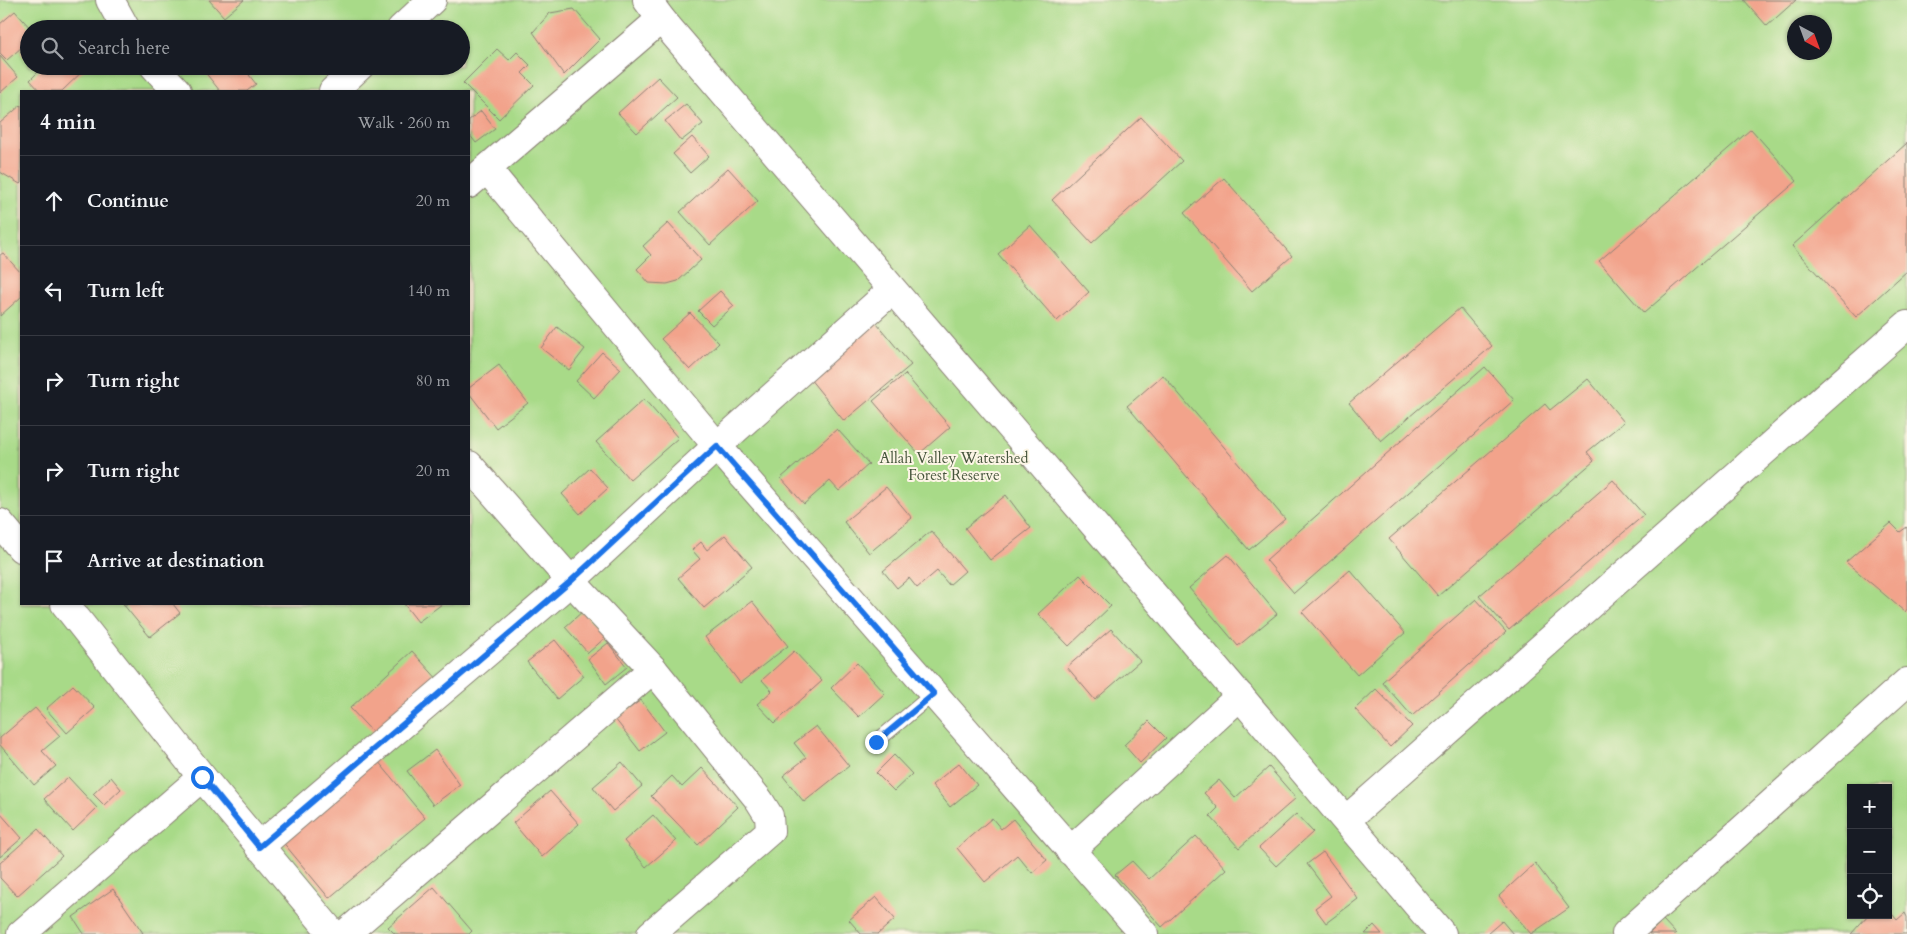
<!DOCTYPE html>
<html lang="en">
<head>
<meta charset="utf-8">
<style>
	body { margin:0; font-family:Cardo,serif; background:#242831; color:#f1f3f6 }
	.controls { position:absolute; right:15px; bottom:15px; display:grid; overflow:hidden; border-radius:0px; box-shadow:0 1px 4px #0004 }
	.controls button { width:45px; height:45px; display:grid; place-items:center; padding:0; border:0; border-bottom:1px solid #363941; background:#171b24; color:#f1f3f6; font:25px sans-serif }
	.compass { position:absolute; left:1787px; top:15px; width:45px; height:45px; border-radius:50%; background:#171b24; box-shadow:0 1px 4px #0004; rotate:139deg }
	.stop { position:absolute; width:15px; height:15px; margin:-11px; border:4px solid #1a73e8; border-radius:50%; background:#fff }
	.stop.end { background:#1a73e8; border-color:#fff; box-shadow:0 1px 5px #0008 }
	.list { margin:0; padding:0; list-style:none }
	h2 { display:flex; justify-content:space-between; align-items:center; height:65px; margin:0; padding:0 20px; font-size:21px }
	h2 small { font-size:16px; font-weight:400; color:#9ea1a6 }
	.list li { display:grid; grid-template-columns:32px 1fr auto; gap:15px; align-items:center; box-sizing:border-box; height:90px; padding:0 20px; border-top:1px solid #363941 }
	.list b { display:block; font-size:19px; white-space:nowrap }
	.list em { font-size:16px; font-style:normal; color:#9ea1a6 }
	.icon { flex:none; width:28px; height:28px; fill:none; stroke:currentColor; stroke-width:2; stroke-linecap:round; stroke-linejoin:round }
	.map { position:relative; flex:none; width:1907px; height:934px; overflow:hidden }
	.search { position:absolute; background:#171b24; box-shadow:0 1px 4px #0004; left:20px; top:20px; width:450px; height:55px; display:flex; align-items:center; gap:12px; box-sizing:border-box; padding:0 18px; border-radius:28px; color:#9ea1a6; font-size:19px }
	.panel { position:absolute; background:#171b24; box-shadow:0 1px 4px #0004; left:20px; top:90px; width:450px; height:515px; border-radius:0px }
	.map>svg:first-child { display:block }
	.green { fill:#a8da88; stroke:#627b52; fill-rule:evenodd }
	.building { fill:#f2a38b }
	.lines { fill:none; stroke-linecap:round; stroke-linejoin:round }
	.service-casing { stroke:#8a8074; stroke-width:16 }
	.minor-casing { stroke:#8a8074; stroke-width:30 }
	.service { stroke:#fff; stroke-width:14 }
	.minor { stroke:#fff; stroke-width:28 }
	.route { stroke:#1a73e8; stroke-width:6 }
	.labels { text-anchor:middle; stroke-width:4; stroke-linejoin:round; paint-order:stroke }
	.park-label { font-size:15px; fill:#46553c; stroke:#fcf5e5 }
</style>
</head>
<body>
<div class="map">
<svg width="1907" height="934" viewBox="0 0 1907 934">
	<rect width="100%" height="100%" fill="#fcf5e5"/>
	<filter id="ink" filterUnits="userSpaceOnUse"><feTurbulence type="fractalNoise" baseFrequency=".02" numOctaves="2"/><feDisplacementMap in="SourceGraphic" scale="10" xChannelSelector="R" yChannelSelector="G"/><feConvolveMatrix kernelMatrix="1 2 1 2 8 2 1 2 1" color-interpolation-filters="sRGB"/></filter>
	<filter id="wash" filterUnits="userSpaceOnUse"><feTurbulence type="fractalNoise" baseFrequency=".0096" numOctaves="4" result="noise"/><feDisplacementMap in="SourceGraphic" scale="20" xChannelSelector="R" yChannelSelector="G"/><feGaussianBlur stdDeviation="1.12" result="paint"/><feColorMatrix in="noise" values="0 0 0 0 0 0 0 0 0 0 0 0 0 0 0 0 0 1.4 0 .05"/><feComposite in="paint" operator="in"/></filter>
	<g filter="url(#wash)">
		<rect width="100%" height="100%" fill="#f7e5cd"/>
		<path class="green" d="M0,0H1907V934H0ZM1794,22H1824V52H1794ZM29,29H461V66H29ZM21,91H469V604H21ZM1851,788H1888V915H1851Z"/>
		<g id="blocks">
			<g class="building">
				<path d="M209,0H244L224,17Z"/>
				<path d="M1744,0H1796L1767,26Z"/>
				<path d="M574,9L600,39L564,75L533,32L550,13Z"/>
				<path d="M15,11L31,29H29V41L7,60L0,53V24Z"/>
				<path d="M219,21L225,29H209Z"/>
				<path d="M29,44V61L20,52Z"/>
				<path d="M497,49L509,60L517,52L530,65L522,73L534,85L499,119L463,83Z"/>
				<path d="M0,56L18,77L0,93Z"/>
				<path d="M44,66H88L62,91H40L30,80Z"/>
				<path d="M200,66H257L258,68L249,75L256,84L247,91H220Z"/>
				<path d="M658,77L677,97L637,133L618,113Z"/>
				<path d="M686,104L703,124L681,141L665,121Z"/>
				<path d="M21,105V183L20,184L0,172V123Z"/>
				<path d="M481,111L495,129L476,143L469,134V120Z"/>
				<path d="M1141,117L1182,161L1092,243L1052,200Z"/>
				<path d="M1751,129L1797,181L1644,313L1599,261Z"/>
				<path d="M692,137L709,156L690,173L673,154Z"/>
				<path d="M1907,143V271L1856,317L1792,246Z"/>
				<path d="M728,168L758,201L710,245L680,212Z"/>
				<path d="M1224,178L1292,256L1252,291L1184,213Z"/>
				<path d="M668,223L701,260L678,281L667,284L649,283L637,269L651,255L643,246Z"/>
				<path d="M1030,225L1089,292L1057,321L998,254Z"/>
				<path d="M3,253L21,273V297L0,316V255Z"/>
				<path d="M720,291L734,306L712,325L698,311Z"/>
				<path d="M1460,308L1492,346L1381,441L1349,403Z"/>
				<path d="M690,313L719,343L690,370L661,339Z"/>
				<path d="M872,318L911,365L844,421L805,373Z"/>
				<path d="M557,327L585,349L569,370L541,348Z"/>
				<path d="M602,352L621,369L594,398L576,381Z"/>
				<path d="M499,365L528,403L496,428L469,393V388Z"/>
				<path d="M1485,367L1514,400L1294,593L1266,560Z"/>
				<path d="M905,374L950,427L919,454L873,401Z"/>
				<path d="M1163,375L1285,519L1249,550L1127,406Z"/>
				<path d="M1588,379L1624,422L1587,452L1594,461L1438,596L1389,539L1545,404L1550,410Z"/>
				<path d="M644,399L678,438L630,480L596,442Z"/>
				<path d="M837,429L869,464L839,491L830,481L804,504L781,478Z"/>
				<path d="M590,468L608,488L580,514L562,494Z"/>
				<path d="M1613,480L1644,515L1509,630L1479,596Z"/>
				<path d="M886,487L912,518L869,553L844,522Z"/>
				<path d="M1006,495L1031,528L990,560L965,528Z"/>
				<path d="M1891,523L1900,532L1907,527V609L1905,612L1846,562Z"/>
				<path d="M931,531L965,571L949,585L937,571L917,588L909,578L897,588L883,571Z"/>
				<path d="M725,535L752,567L704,608L678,578L700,559L692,550L701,542L707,550Z"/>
				<path d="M1228,555L1277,614L1238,646L1189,588Z"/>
				<path d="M1350,570L1405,633L1357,675L1302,612Z"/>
				<path d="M1080,575L1111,606L1069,646L1038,614Z"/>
				<path d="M1476,599L1506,632L1412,716L1382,682Z"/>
				<path d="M752,601L788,646L740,683L705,637Z"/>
				<path d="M123,604H173L180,613L150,637Z"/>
				<path d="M404,604H442L418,622Z"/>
				<path d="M583,611L607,636L588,653L565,627Z"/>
				<path d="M1111,629L1140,661L1095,700L1067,667Z"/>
				<path d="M555,640L584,676L557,699L527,662Z"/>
				<path d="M608,643L627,667L606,684L588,659Z"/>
				<path d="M412,651L440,682L379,739L350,708Z"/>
				<path d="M794,651L822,681L775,723L757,704L772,691L762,680Z"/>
				<path d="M857,663L885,693L859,717L831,688Z"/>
				<path d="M73,685L95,708L67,733L46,709Z"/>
				<path d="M1376,689L1412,726L1390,747L1355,709Z"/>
				<path d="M641,700L665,732L640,751L615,719Z"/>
				<path d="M35,708L60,736L42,751L56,766L34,785L0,745V738Z"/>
				<path d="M1149,721L1166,738L1140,763L1124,745Z"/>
				<path d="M816,726L849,766L804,802L783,776L806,758L794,743Z"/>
				<path d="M435,750L460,785L433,805L407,771Z"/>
				<path d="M373,755L425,818L329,898L277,835Z"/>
				<path d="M894,755L912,774L894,791L876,773Z"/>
				<path d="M622,762L642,786L613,811L593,787Z"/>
				<path d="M959,763L977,785L950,807L932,785Z"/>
				<path d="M1269,767L1296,798L1239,848L1210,816L1218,808L1204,793L1219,780L1235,798Z"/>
				<path d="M702,768L738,807L698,845L651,796L672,776L682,787Z"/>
				<path d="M68,777L97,808L73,831L44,799Z"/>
				<path d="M111,777L121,789L104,805L93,794Z"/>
				<path d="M550,791L579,824L542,857L513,823Z"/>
				<path d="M0,813L22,838L0,857Z"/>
				<path d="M1296,814L1313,832L1276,866L1259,848Z"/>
				<path d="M653,815L676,841L646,867L624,841Z"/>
				<path d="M992,818L1001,829L1013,819L1047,860L1032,873L1017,855L985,882L957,848Z"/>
				<path d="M38,829L62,856L17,896L0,878V863Z"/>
				<path d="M1196,836L1226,869L1162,927L1115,875L1132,861L1149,879Z"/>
				<path d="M1323,852L1358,899L1326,923L1315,908L1331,896L1307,864Z"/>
				<path d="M1535,863L1569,908L1531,934L1499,896Z"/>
				<path d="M434,887L472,931L469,934H395L388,927Z"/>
				<path d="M113,889L143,933L142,934H84L73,917Z"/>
				<path d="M876,897L895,919L878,934H861L849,920Z"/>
				<path d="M1888,909L1897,920L1905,913L1907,917V934H1851L1868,915H1888Z"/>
				<path d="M1663,920L1676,934H1649Z"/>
				<path d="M1502,921L1513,934H1487Z"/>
				<path d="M1374,925L1382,934H1365Z"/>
			</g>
		</g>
	</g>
	<g filter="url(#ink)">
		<use href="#blocks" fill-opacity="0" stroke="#8a8074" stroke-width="1"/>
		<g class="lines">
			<defs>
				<path id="service" d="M876,742L933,694"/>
				<g id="minor">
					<path d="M110,0L126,29"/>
					<path d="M647,0L661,19L1108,541L1442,934"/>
					<path d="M401,29L432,0"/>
					<path d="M154,66L177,91"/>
					<path d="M333,91L360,66"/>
					<path d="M487,169L717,446L1144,934"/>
					<path d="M469,184L661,19"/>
					<path d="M469,465L571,581L653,669L759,800L769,816L770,831L651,934"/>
					<path d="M0,523L21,548"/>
					<path d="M65,604L202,777L333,934"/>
					<path d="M1346,820L1907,325"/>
					<path d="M259,847L571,581L717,446L892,290"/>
					<path d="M1070,851L1240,696"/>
					<path d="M21,934L202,777"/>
					<path d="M345,934L653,669"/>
					<path d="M1626,934L1907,682"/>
				</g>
			</defs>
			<use href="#service" class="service-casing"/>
			<use href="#minor" class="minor-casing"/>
			<use href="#service" class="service"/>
			<use href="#minor" class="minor"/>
		</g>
	</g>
	<g class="lines" filter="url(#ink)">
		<path class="route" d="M202,777L259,847L571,581L717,446L934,694L876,742"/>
	</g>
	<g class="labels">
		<g class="park-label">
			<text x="954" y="463">Allah Valley Watershed<tspan x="954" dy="17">Forest Reserve</tspan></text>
		</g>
	</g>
</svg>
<div class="controls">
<button>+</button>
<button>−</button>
<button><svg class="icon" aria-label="locate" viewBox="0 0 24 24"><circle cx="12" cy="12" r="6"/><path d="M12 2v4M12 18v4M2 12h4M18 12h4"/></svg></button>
</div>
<svg class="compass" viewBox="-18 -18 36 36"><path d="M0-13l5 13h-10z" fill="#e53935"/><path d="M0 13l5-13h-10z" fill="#9ea1a6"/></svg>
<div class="stop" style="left:202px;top:777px"></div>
<div class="stop end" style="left:876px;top:742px"></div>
<div class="search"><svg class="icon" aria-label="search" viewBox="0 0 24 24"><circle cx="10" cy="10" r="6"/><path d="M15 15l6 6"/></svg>Search here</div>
<section class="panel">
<h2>4 min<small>Walk · 260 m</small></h2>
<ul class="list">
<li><svg class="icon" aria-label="ahead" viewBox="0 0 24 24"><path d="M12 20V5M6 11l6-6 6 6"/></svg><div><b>Continue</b></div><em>20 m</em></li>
<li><svg class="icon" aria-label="left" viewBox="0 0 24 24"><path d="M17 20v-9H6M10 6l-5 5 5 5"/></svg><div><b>Turn left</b></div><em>140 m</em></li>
<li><svg class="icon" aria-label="right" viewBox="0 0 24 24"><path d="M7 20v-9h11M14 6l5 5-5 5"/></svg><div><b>Turn right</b></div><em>80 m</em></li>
<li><svg class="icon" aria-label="right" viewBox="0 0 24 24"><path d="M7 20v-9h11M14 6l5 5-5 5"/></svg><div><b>Turn right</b></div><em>20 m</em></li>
<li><svg class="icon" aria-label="arrive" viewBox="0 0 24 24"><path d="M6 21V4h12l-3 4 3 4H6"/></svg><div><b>Arrive at destination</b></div></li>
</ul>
</section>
</div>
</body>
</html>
